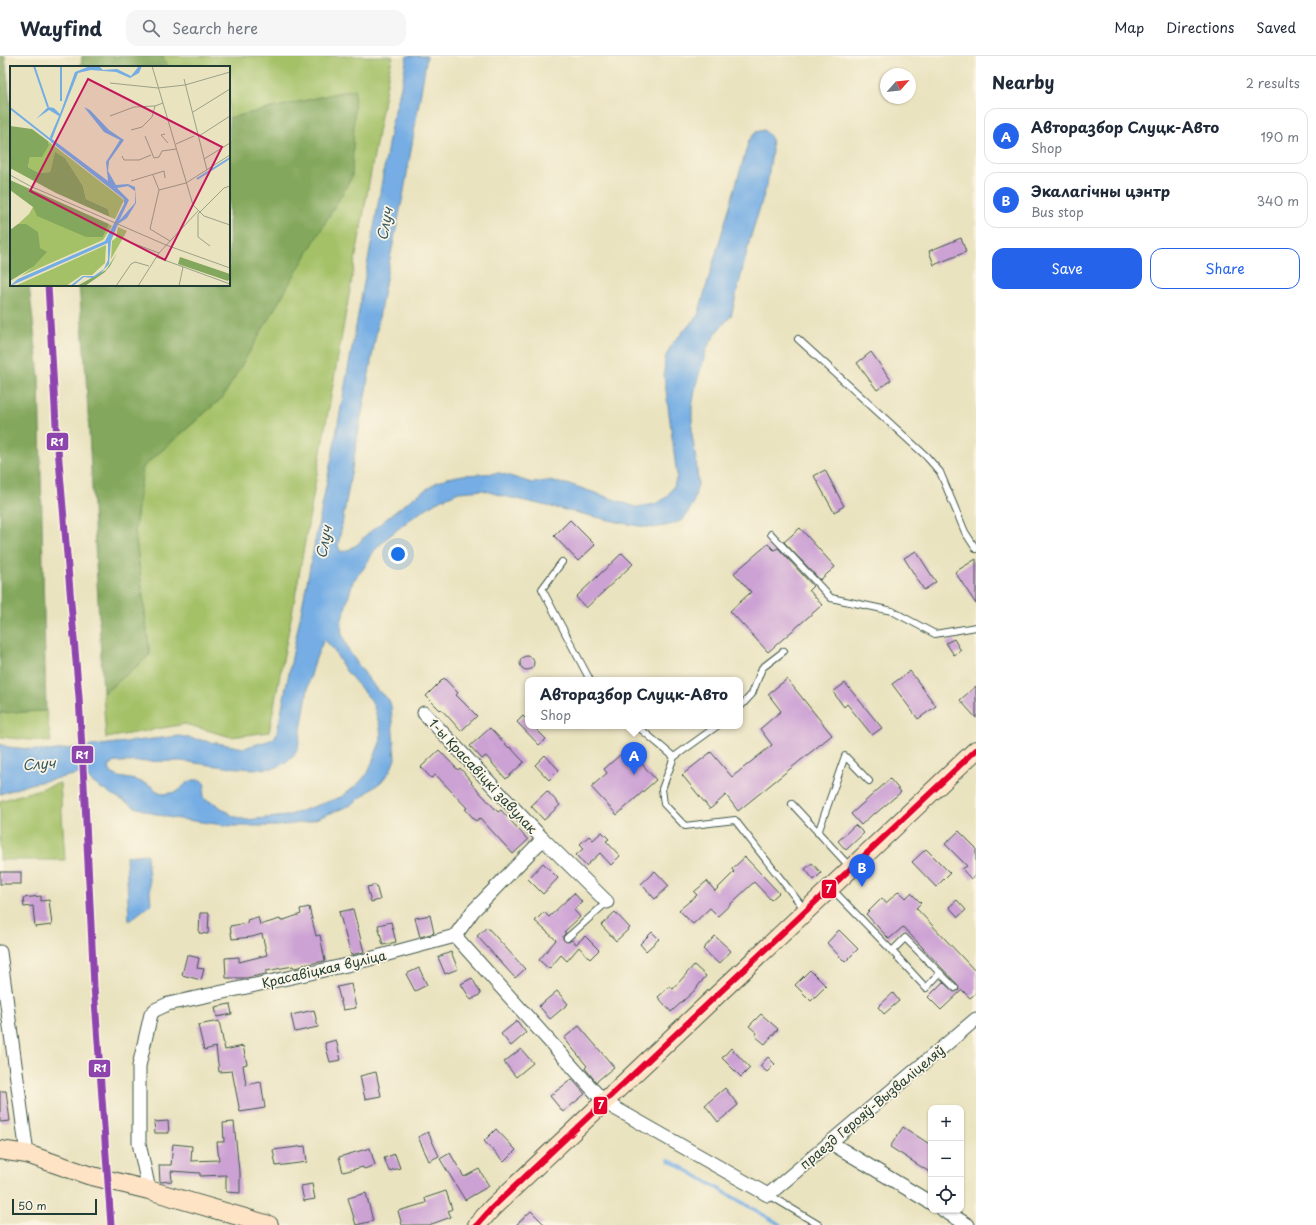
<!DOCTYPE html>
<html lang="en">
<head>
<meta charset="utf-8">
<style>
	body { margin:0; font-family:"Playpen Sans",sans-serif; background:#f6f6f7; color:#1f2937 }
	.controls { position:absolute; right:12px; bottom:12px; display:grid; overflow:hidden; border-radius:8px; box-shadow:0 1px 3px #0004 }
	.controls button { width:36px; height:36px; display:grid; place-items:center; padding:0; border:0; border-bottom:1px solid #e0e1e3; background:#fff; color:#1f2937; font:20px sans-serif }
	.compass { position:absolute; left:880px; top:12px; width:36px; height:36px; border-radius:50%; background:#fff; box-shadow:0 1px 3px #0004; rotate:63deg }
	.scale { position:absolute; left:12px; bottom:10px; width:85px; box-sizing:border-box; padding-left:4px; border:2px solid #1f3d34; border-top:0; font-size:11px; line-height:14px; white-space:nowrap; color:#1f3d34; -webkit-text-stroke:3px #fcf5e5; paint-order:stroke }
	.you { position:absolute; left:398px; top:498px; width:14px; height:14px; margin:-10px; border:3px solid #fff; border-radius:50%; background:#1a73e8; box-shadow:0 0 0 6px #1a73e833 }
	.badge { display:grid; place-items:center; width:26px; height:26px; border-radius:50%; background:#2563eb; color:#fff; font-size:13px; font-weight:700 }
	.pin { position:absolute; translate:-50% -33px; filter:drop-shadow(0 1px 2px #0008) }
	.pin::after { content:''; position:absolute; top:21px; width:14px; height:12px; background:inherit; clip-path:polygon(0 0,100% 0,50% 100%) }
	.popup { position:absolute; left:525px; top:621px; width:218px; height:52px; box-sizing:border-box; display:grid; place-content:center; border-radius:8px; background:#fff; filter:drop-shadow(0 1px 3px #0005); font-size:13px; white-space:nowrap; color:#747a83 }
	.popup b { font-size:15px; color:#1f2937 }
	.popup::after { content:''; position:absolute; left:50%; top:100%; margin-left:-8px; border:8px solid transparent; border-top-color:#fff }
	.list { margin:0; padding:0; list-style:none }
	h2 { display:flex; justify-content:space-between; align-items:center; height:52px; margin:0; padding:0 16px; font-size:17px }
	h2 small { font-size:13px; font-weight:400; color:#747a83 }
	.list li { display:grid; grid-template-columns:26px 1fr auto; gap:12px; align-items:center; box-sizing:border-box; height:56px; margin:0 8px 8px; padding:0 8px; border:1px solid #e0e1e3; border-radius:12px }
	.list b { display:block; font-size:15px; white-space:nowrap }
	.list p { margin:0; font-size:13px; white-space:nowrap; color:#747a83 }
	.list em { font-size:13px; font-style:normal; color:#747a83 }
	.actions { display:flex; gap:8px; padding:12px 16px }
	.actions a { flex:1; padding:9px 0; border:1px solid #2563eb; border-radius:12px; text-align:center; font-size:14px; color:#2563eb }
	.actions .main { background:#2563eb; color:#fff }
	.icon { flex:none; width:22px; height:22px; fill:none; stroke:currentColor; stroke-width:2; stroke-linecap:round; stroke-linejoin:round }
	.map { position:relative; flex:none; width:976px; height:1169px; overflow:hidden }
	header { display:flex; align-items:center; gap:24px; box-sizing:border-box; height:56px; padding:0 20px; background:#fff; border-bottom:1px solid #e0e1e3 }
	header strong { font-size:19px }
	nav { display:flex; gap:22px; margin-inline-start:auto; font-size:14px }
	.search { width:280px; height:36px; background:#f6f6f7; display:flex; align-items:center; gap:10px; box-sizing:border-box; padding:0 14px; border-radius:12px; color:#747a83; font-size:15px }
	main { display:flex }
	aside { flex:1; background:#fff }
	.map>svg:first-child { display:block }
	.green { fill:#a4c168; stroke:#627f4e }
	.forest { fill:#83a75c; stroke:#517248 }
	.water { fill:#74ade4; stroke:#4a758c; fill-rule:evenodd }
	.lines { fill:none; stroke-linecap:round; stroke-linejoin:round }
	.stream { stroke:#74ade4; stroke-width:3.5 }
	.building { fill:#cca1d4 }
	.service-casing { stroke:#3d5649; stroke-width:8 }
	.minor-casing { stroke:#3d5649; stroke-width:15 }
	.secondary-casing { stroke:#3d5649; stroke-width:20 }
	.service { stroke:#fff; stroke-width:6 }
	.minor { stroke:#fff; stroke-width:13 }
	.secondary { stroke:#fee4c5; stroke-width:18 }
	.bus-1-casing { stroke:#fcf5e5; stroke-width:9 }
	.bus-1 { stroke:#e4002b; stroke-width:6 }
	.rail-1-casing { stroke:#fcf5e5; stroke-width:10 }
	.rail-1 { stroke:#8e44ad; stroke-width:7 }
	.labels { text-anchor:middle; stroke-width:3.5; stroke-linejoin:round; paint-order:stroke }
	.street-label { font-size:13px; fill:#1f3d34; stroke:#fcf5e5 }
	.water-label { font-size:14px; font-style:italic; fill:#345960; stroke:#fcf5e5 }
	.inset-river { fill:none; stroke:#74ade4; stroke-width:2 }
	.inset-road { fill:none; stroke:#99a188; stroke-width:1 }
	.view { fill:#c2185b; fill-opacity:0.15; stroke:#c2185b; stroke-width:2 }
	.inset-edge { fill:none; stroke:#1f3d34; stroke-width:2 }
	.line-badge { stroke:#fcf5e5; stroke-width:1.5 }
	.badge-label { font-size:11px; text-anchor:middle; font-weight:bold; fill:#fff }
</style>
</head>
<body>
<header>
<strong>Wayfind</strong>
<div class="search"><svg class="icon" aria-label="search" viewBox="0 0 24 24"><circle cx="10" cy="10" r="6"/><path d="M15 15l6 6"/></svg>Search here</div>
<nav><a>Map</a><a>Directions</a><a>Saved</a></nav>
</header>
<main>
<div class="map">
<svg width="976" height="1169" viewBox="0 0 976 1169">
	<rect width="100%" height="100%" fill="#fcf5e5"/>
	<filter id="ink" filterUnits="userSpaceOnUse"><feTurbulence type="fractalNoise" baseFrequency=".025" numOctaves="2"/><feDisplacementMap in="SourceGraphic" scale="8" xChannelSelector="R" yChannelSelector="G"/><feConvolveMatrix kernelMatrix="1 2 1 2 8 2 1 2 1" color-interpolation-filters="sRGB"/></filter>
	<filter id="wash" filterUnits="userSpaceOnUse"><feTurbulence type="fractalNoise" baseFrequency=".012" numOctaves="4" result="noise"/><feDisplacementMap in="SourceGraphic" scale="16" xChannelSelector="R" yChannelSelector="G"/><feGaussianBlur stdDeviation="0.9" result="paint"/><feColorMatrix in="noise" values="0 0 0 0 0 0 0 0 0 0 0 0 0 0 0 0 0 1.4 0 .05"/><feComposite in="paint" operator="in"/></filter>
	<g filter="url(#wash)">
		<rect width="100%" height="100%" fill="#eae3c0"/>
		<g class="green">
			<path d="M162,0H393L389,15L294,547L269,676L231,681L185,668L106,682L103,638L150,599L135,475L143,411L223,341L355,33L229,62V11H168Z"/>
			<path d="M46,655L51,686L0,681V657Z"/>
			<path d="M60,727L65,804H0V745Z"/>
		</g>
		<g class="forest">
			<path d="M0,0H5L11,54V229H29L39,320L46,655L0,657Z"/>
			<path d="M82,0H162L168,11H81Z"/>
			<path d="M355,33L352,121L223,341L143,411L135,475L150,599L103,638L86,320L79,229H229V62Z"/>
		</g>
		<g class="water">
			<path d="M407,0H427L404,135L387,217L341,474L338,490L341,496L350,493L358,488L366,479L410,444L437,426L447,422L463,419L500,417L532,427L547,425L572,429L636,451L655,448L666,442L674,430L677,420L664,318L665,302L672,288L698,259L749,84L756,76L764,74L771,81L772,95L767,129L750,183L731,260L718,274L707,292L696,329L692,351V379L696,403L698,428L693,448L683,464L670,469L653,472L627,468L503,440L483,434L459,436L436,446L409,464L388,481L374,495L364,512L353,525L341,567L342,578L348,593L357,607L377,634L389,644L391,650L395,703L390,715L381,726L351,749L308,766L277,770H231L172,762L152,757L135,751L100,732L91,725L83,717L30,728L0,738V688L8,691L48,695L179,680L244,692L268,685L274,682L277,677L333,395L374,172L391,71L403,22ZM324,583L333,593L346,615L371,644L375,654L380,671L381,684L368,717L356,730L341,741L287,760L246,764L233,760L214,747L206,744L203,741L205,728L201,724H194L188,726L177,736L164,738L157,735L151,730L136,724L119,721L111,717L109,711L111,708L116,706L181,705L225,711L257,713L275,712L286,706L294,700L298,692L309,626L316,602Z"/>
			<path d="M147,798L151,848L129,865L126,800Z"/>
		</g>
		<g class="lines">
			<path class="stream" d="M669,1104L781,1169"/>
		</g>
		<g id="blocks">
			<g class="building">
				<path d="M961,182L966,196L934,209L929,195Z"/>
				<path d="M871,296L891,324L877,334L857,307Z"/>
				<path d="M825,414L844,450L834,456L814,420Z"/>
				<path d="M570,464L595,489L578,505L554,480Z"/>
				<path d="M800,472L835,511L820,524L784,486Z"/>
				<path d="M768,488L774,494L778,492L813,530L809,534L822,549L768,596L730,555L751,536L734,517Z"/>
				<path d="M916,495L936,526L924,534L904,502Z"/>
				<path d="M622,497L633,508L586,552L576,541Z"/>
				<path d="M976,503V548L955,516Z"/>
				<path d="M954,583L961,595L954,599L946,587Z"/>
				<circle cx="527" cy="607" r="7"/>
				<path d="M910,615L936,650L918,663L892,628Z"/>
				<path d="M444,622L458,637L456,639L477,660L461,675L441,653L440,654L426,640Z"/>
				<path d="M787,623L832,679L738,755L726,739L710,753L682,719L711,696L732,721L772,689L760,673L781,655L768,638Z"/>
				<path d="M845,627L882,672L872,679L847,648L844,651L833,636Z"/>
				<path d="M976,630V662L960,644Z"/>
				<path d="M523,660L528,665V670H533L546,683L539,689L517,666Z"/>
				<path d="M490,672L509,692L510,691L524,706L506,723L486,700L482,703L470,690Z"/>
				<path d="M628,692L656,724L617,759L591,731L607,717L604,713Z"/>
				<path d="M439,694L458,714L460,712L472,726L471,727L498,756L501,754L528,784L513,798L480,762L476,765L465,753L467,752L436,719L431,722L421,711Z"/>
				<path d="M545,699L559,714L549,724L535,709Z"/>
				<path d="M890,723L901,736L875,758L874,757L861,769L851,758Z"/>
				<path d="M547,735L560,749L544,764L531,750Z"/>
				<path d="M855,769L864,777L846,794L838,785Z"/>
				<path d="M959,775L976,792V819L971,823L962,813L967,810L945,788Z"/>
				<path d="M602,776L609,783L606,785L620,800L611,809L600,797L586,810L576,799L584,792L580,788L589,780L593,784Z"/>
				<path d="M926,793L950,817L936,831L912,806Z"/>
				<path d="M745,801L779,837L771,844L754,826L718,860L710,852L693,868L679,854L697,839L694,836L707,825L715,835L734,816L732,813Z"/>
				<path d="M543,807L558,822L543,838L528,823Z"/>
				<path d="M812,807L821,817L814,824L805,813Z"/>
				<path d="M655,815L669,830L655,843L641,828Z"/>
				<rect x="0" y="816" width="21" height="12"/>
				<path d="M376,829L380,844L371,846L367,831Z"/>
				<path d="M899,835L906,842L911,837L921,847L916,852L976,916V937L970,942L962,934L941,954L928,941L943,926L954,936L959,934L958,929L903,871L889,883L866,858L882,842L886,847Z"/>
				<path d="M574,837L582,846L574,854L580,861L564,876L566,877L563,880V883L568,886L572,884L576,888L585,880L599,894L590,903L579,891L567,905L561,899L549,913L539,904L556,884L535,865L544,856L549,861Z"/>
				<path d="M41,840V845L49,844L52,869L35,871L33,850L24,851L23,842Z"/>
				<path d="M957,844L966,854L958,861L949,851Z"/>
				<path d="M309,851L316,880L320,879L325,905L303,909V910L294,912L293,910L266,915V918L246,922H226L225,902L239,901V906L267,899L262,878L252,881L232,883L230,870L248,867L247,864L258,861L260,869L280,863L281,865L301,858L300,853Z"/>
				<path d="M353,853L364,896L351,899L339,856Z"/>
				<path d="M615,856L630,872L616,885L601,869Z"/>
				<path d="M200,857H209L208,878L199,877Z"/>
				<path d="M430,859L434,877L420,881L415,862Z"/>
				<path d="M391,866L396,886L383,889L378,869Z"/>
				<path d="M487,871L525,913L515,922L477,880Z"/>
				<path d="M839,874L858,893L845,906L827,887Z"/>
				<path d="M652,876L659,883L646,895L640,888Z"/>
				<path d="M715,880L731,895L719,908L703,893Z"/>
				<path d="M451,896L458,913L445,918L438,901Z"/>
				<path d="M187,899L199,902L197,912L204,913L201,924L182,919Z"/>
				<path d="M694,909L706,920L694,935L671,956L658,941L670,930L673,933Z"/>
				<path d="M419,912L427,929L415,935L406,918Z"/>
				<path d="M810,914L826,930L811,945L795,929Z"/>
				<path d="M472,922L481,938L471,944L461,928Z"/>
				<path d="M351,928L356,952L343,954L337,931Z"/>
				<path d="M557,935L568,948L550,963L539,950Z"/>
				<path d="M893,937L899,945L884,958L878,951Z"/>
				<path d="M230,948L232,958L217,961L215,951Z"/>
				<path d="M314,954L318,971L295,976L291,959Z"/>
				<path d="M761,958L778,973L765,988L755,980L757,977L749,970Z"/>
				<path d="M219,965L225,994L243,990L247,1008L243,1009L246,1029L261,1026L265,1052L240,1056L232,1015L219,1016L216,991L204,994L198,969Z"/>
				<path d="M517,965L526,977L511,990L501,978Z"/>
				<path d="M579,970L614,1011L596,1026L585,1012L587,1010L564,982Z"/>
				<path d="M336,984L341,1004L330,1006L325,987Z"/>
				<path d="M731,992L750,1012L741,1021L722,1002Z"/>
				<path d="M521,993L533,1007L516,1021L504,1006Z"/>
				<path d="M768,1001L775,1008L767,1016L760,1010Z"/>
				<path d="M376,1016L381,1040L365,1043L360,1020Z"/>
				<path d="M572,1023L585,1038L563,1056L550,1040Z"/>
				<path d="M725,1032L738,1049L718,1066L705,1049Z"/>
				<path d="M0,1035H6L10,1065L0,1066Z"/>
				<path d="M168,1065L169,1077H155L154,1066Z"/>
				<path d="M234,1066L239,1115H240V1137L226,1136V1119L200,1120V1117L171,1115L172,1125L160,1126L159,1109H171L173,1088L192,1090L191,1105L219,1104L217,1086H224L223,1067Z"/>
				<path d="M903,1071L931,1089V1117L890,1091Z"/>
				<path d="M496,1073L516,1094L504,1106L484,1085Z"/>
				<path d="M428,1076L439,1100L429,1105L418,1081Z"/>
				<path d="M305,1090L307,1106L276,1110L273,1094Z"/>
				<path d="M370,1092L375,1109L364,1113L363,1111L343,1116L339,1101Z"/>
				<path d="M450,1097L464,1121L479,1113L489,1130L465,1144L440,1103Z"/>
				<path d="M395,1098L400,1112L389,1115L384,1102Z"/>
				<path d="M312,1128L315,1143L304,1145L301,1130Z"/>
				<path d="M446,1135L452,1153L448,1155L451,1161L429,1169H402L398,1155L426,1147L425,1142Z"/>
				<path d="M366,1137L373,1165L356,1169L348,1142Z"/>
				<path d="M531,1155L545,1169H516Z"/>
			</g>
		</g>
	</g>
	<g filter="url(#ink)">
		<use href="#blocks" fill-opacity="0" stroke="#3d5649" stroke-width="1"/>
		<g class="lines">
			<defs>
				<g id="service">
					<path d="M798,283L926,400L940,416L965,476L976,493"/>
					<path d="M771,478L831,542L892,555L935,578L976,571"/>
					<path d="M562,506L542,533L590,624"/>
					<path d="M740,651L752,638L762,612L784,595"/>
					<path d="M637,670L674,701"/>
					<path d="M717,670L674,701L662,733L664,748L685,770L735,764L805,854"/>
					<path d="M792,748L850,811"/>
					<path d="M818,777L845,700L869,725"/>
					<path d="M832,833L892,895L905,882L955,932"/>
					<path d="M567,882L607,846"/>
					<path d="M892,895L926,932L940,917"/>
					<path d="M769,1139L819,1169"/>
				</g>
				<g id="minor">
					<path d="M424,657L543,783L607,846"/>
					<path d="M455,880L473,855L543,783"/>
					<path d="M0,896L27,1098"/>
					<path d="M831,1087L931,1147"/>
					<path d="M149,1134L139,1087V1010L151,958L155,954L168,948L347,909L455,880L604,1046L768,1139L976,963"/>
					<path d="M943,1154L968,1169"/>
				</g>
				<g id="secondary">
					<path d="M0,1094L27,1098L88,1119L149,1134L269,1169"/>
					<path d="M477,1169L492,1152L976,694"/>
				</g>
			</defs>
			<use href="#service" class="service-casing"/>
			<use href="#minor" class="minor-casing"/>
			<use href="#secondary" class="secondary-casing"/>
			<use href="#service" class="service"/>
			<use href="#minor" class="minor"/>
			<use href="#secondary" class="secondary"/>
			<defs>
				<path id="bus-1" d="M477,1169L492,1152L976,694"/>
			</defs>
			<use href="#bus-1" class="bus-1-casing"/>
			<use href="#bus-1" class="bus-1"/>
			<defs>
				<path id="rail-1" d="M48,229L56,369L79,641L85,746L94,930L111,1169"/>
			</defs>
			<use href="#rail-1" class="rail-1-casing"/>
			<use href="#rail-1" class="rail-1"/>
		</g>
	</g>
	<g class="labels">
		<g class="street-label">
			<text transform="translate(483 720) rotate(47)" y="5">1-ы Красавіцкі завулак</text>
			<text transform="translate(324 913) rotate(-13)" y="5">Красавіцкая вуліца</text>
			<text transform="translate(872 1051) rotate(-40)" y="5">праезд Герояў-Вызваліцеляў</text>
		</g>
		<g class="water-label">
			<text transform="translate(385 168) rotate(-79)" y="5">Случ</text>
			<text transform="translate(324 486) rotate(-79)" y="5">Случ</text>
			<text transform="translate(39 708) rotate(-4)" y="5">Случ</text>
		</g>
	</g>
	<g transform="translate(10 10)">
		<rect width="220" height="220" fill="#eae3c0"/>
		<path d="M38,75L114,134L105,153L100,151L98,143L76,133L73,120L55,92L45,87L40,106L29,107L18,101L20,91L39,79ZM23,141L93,171L99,158L102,160L93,174L11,210L23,201L30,182L8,158L19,148ZM108,161L117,165L101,193L102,175L106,172ZM96,179L95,197L82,209H72L56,220H5Z" fill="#a4c168"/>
		<path d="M0,60L22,63L38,75L39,79L32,91H20L18,101L29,107L40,106L45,86L55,92L73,120L76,133L98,143L100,151L46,127L0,102ZM0,114L99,158L93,171H76L27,150L23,141L0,124ZM8,158H16L28,166L30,182L37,186L23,201L0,215V164ZM107,187L100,200L95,206L75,220H67L96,204ZM170,191L220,208V212L218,215L168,198Z" fill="#83a75c"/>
		<path d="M80,0H89L93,4L107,3L121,10L129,0H132L129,7L120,12L106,6L81,4L68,7L42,73L98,115L96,96L110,74L94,66L74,41L80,44L99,64L114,74L99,95L98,105L106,119L118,118L125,121L126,137L117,152L108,158L101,175L99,198L90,208L83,212L74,211L63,220H60L73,210H84L94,203L98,194V177L0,220L8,213L95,175L114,138V133L41,76L40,71L49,50L39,44L26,53L38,41L44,42L50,48L65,6ZM118,120L125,125V137L109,155L119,134L107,122Z" fill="#74ade4" fill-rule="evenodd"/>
		<path class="inset-river" d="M24,0L38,41M51,0V35M0,42L42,75M187,113L220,92"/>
		<path class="inset-road" d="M142,0L183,139L194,150L220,159M174,13L197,104M100,17L148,22L175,19L220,6M183,46L220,23M100,50L124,41L145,40M121,64L132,61L142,51L145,40L153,37M155,68L151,69L158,77M135,70L144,92L149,91L152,85L166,83M189,70L220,50M166,78L184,70M112,90L114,94H129L141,89M194,93L220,77M0,109L20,120L156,179L220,202M143,109L149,124M121,115L154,105L155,112M117,175L149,187M160,175L140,163L149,124L176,117L220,89M200,180L188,171V148L214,122L220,120M146,191L220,218M106,220L121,198L125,196L139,200M128,220L149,187L188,145M169,220L173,201"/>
		<path class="view" d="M78,13L212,81L155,194L20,125Z"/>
		<rect width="220" height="220" class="inset-edge"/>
	</g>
	<g class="line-badge">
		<rect x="46" y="376" width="23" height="19" rx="4" fill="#8e44ad"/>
		<rect x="71" y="689" width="23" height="19" rx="4" fill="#8e44ad"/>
		<rect x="821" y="823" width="16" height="20" rx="4" fill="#e4002b"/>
		<rect x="88" y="1003" width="23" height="19" rx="4" fill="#8e44ad"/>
		<rect x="593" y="1040" width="15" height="19" rx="4" fill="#e4002b"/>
	</g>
	<g class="badge-label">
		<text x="57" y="390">R1</text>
		<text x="82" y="703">R1</text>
		<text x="829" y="837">7</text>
		<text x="100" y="1016">R1</text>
		<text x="601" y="1053">7</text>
	</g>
</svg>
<div class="controls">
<button>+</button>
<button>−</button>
<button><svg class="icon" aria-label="locate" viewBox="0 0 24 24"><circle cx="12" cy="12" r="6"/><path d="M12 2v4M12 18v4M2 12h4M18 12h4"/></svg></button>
</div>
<svg class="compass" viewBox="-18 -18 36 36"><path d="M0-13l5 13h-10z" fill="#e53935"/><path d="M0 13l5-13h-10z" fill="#747a83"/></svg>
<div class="scale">50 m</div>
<div class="you"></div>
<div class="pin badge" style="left:634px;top:719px">A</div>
<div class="popup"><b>Авторазбор Слуцк-Авто</b>Shop</div>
<div class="pin badge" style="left:862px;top:831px">B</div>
</div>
<aside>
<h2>Nearby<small>2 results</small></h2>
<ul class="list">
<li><span class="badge">A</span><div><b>Авторазбор Слуцк-Авто</b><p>Shop</p></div><em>190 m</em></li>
<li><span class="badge">B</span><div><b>Экалагічны цэнтр</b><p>Bus stop</p></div><em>340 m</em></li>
</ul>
<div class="actions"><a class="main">Save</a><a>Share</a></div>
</aside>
</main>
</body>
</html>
